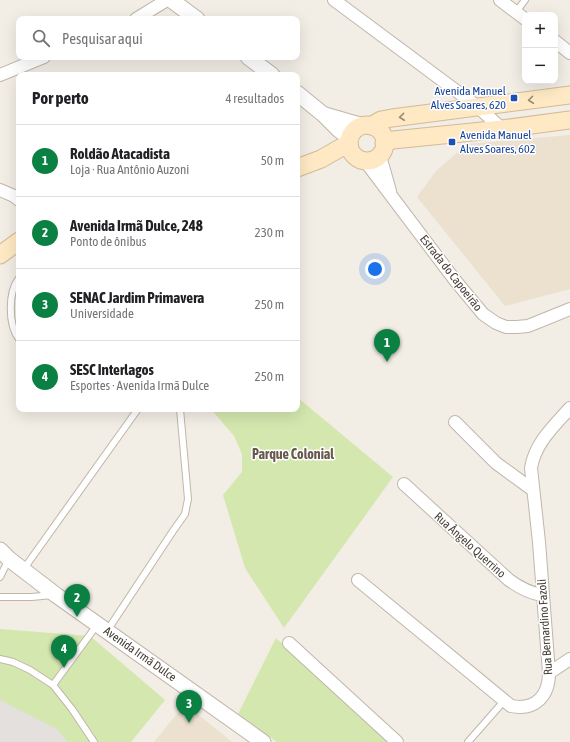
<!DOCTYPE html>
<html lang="pt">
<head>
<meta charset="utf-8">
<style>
	body { margin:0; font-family:"Asap Condensed",sans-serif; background:#f6f6f6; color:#202124 }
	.controls { position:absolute; right:12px; top:12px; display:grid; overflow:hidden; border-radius:8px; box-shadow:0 4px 16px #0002 }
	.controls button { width:36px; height:36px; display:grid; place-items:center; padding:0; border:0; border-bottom:1px solid #e0e0e0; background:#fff; color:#202124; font:20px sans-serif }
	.you { position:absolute; left:375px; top:269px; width:14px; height:14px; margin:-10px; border:3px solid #fff; border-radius:50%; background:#1a73e8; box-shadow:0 0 0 6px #1a73e833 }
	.badge { display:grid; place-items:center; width:26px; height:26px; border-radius:50%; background:#0b8043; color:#fff; font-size:13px; font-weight:700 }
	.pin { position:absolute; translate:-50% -33px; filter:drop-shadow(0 1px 2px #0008) }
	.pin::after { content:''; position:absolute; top:21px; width:14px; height:12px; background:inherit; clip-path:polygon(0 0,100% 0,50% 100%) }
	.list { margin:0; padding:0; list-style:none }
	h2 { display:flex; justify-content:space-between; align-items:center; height:52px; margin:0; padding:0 16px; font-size:17px }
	h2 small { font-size:13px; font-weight:400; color:#757577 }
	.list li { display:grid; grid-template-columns:26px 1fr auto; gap:12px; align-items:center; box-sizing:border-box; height:72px; padding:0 16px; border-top:1px solid #e0e0e0 }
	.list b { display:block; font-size:15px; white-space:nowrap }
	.list p { margin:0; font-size:13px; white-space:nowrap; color:#757577 }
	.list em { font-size:13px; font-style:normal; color:#757577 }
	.icon { flex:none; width:22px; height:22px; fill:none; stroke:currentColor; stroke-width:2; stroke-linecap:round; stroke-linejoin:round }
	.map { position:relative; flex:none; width:570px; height:742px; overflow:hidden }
	.search { position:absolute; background:#fff; box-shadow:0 4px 16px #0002; left:16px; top:16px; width:284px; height:44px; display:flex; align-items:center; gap:10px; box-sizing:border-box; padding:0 14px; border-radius:8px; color:#757577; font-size:15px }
	.panel { position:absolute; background:#fff; box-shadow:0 4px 16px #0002; left:16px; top:72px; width:284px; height:340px; border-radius:8px }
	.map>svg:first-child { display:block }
	.education { fill:#ece0cf }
	.green { fill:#d4e7ae }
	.parking { fill:#e3e0dd }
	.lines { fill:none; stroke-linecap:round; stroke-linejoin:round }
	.service-casing { stroke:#c1b6ab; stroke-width:8 }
	.minor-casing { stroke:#c1b6ab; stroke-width:14 }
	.tertiary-casing { stroke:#c1b6ab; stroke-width:17 }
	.secondary-casing { stroke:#d2bb96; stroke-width:19 }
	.service { stroke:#fff; stroke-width:6 }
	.minor { stroke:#fff; stroke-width:12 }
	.tertiary { stroke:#fff; stroke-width:15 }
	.secondary { stroke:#fee9c4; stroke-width:17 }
	.oneway { stroke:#988a75 }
	.transit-dot { fill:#1a4fb4; stroke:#fff; stroke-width:1.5 }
	.labels { text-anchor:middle; stroke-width:3; stroke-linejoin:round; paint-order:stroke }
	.transit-label { font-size:12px; fill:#164399; stroke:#fff; text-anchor:end }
	.street-label { font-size:12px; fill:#453d35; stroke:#fff }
	.quarter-label { font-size:14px; font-weight:bold; fill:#67594c; stroke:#fff }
</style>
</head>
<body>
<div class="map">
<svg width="570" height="742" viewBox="0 0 570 742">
	<rect width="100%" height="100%" fill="#f2ede5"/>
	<g class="education">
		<path d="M570,135V289L505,306L417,197L436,171L467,144Z"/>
		<path d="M185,704L232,742H154Z"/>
	</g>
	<g class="green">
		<path d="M297,397L393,477L284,628L245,568L223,495L242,472V454L234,436L211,409H297Z"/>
		<path d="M0,629L90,636L165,700L131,742H0Z"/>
		<path d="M276,638L391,742H277L238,714Z"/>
	</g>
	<path class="parking" d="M0,700L57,729L68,742H0Z"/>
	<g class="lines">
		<defs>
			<g id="service">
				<path d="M516,12L525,0"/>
				<path d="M19,278C8,292 8,325 19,339"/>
				<path d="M23,570L138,409"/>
				<path d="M0,577L9,559"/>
				<path d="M0,597H32L52,595"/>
				<path d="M107,631L173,531L185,514L188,499L180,409"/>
				<path d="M0,659L13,662L30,670L53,685L72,709L94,742"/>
				<path d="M53,685L97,625"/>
				<path d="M468,742L504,701"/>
			</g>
			<g id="minor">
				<path d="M334,0L478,107L502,129"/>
				<path d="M500,0L525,19"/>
				<path d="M136,19L167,0"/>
				<path d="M555,41L570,53"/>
				<path d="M0,75L44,57"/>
				<path d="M380,156L390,191"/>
				<path d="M365,161L454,279L483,314L496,323L506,327H517L528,326L570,309"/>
				<path d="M0,190L14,196L19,200"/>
				<path d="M455,422L496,463L533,490"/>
				<path d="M404,484L509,580C520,588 529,593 542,595"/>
				<path d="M358,580L511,706C536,711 549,695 549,673L539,542L531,468C535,443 554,426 570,408"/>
				<path d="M289,643L397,742"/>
				<path d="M549,673L570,659"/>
			</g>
			<g id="tertiary">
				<path d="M171,0L197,19"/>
				<path d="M248,57L272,75"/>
				<path d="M297,93L324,115L339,130L350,138"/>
				<path d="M325,115L363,126"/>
				<path d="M0,550L9,559L56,595L263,742"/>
			</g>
			<g id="secondary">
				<circle cx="367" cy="143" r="18"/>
				<path d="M371,126L381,120L392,118L570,95"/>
				<path d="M384,143L393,140L502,129L570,120"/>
				<path d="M297,168L321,159L349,143"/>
				<path d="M0,255L19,241"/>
			</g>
		</defs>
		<use href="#service" class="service-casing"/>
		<use href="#minor" class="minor-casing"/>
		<use href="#tertiary" class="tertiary-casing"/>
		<use href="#secondary" class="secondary-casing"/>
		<use href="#service" class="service"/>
		<use href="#minor" class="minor"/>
		<use href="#tertiary" class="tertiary"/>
		<use href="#secondary" class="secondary"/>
	</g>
	<defs><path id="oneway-chevron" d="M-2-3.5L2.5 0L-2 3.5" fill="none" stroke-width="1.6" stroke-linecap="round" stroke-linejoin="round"/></defs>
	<g class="oneway">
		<use href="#oneway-chevron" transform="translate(531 100) rotate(173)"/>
		<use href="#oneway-chevron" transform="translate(402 117) rotate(174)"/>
	</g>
	<g class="transit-dot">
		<rect x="510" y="94" width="8" height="8" rx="2"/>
		<rect x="448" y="138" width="8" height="8" rx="2"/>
	</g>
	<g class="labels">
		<g class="transit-label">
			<text x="506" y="95">Avenida Manuel<tspan x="506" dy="14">Alves Soares, 620</tspan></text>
			<text x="460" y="139" text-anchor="start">Avenida Manuel<tspan x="460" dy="14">Alves Soares, 602</tspan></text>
		</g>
		<g class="street-label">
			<text transform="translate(451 273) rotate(52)" y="4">Estrada do Capoeirão</text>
			<text transform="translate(470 545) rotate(42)" y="4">Rua Ângelo Querrino</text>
			<text transform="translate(545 627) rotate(-94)" y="4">Rua Bernardino Fazoli</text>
			<text transform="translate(140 654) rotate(35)" y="4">Avenida Irmã Dulce</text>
		</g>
		<g class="quarter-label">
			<text x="293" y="459">Parque Colonial</text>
		</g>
	</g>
</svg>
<div class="controls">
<button>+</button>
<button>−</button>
</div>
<div class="you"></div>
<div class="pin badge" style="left:387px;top:362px">1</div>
<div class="pin badge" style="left:77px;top:617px">2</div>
<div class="pin badge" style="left:189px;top:723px">3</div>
<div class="pin badge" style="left:64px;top:668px">4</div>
<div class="search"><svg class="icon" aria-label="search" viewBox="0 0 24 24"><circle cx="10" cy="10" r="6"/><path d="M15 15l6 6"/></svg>Pesquisar aqui</div>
<section class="panel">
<h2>Por perto<small>4 resultados</small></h2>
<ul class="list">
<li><span class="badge">1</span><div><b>Roldão Atacadista</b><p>Loja · Rua Antônio Auzoni</p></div><em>50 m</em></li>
<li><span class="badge">2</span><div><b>Avenida Irmã Dulce, 248</b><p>Ponto de ônibus</p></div><em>230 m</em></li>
<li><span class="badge">3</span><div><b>SENAC Jardim Primavera</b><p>Universidade</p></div><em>250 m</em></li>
<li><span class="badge">4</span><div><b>SESC Interlagos</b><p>Esportes · Avenida Irmã Dulce</p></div><em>250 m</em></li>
</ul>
</section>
</div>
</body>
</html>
